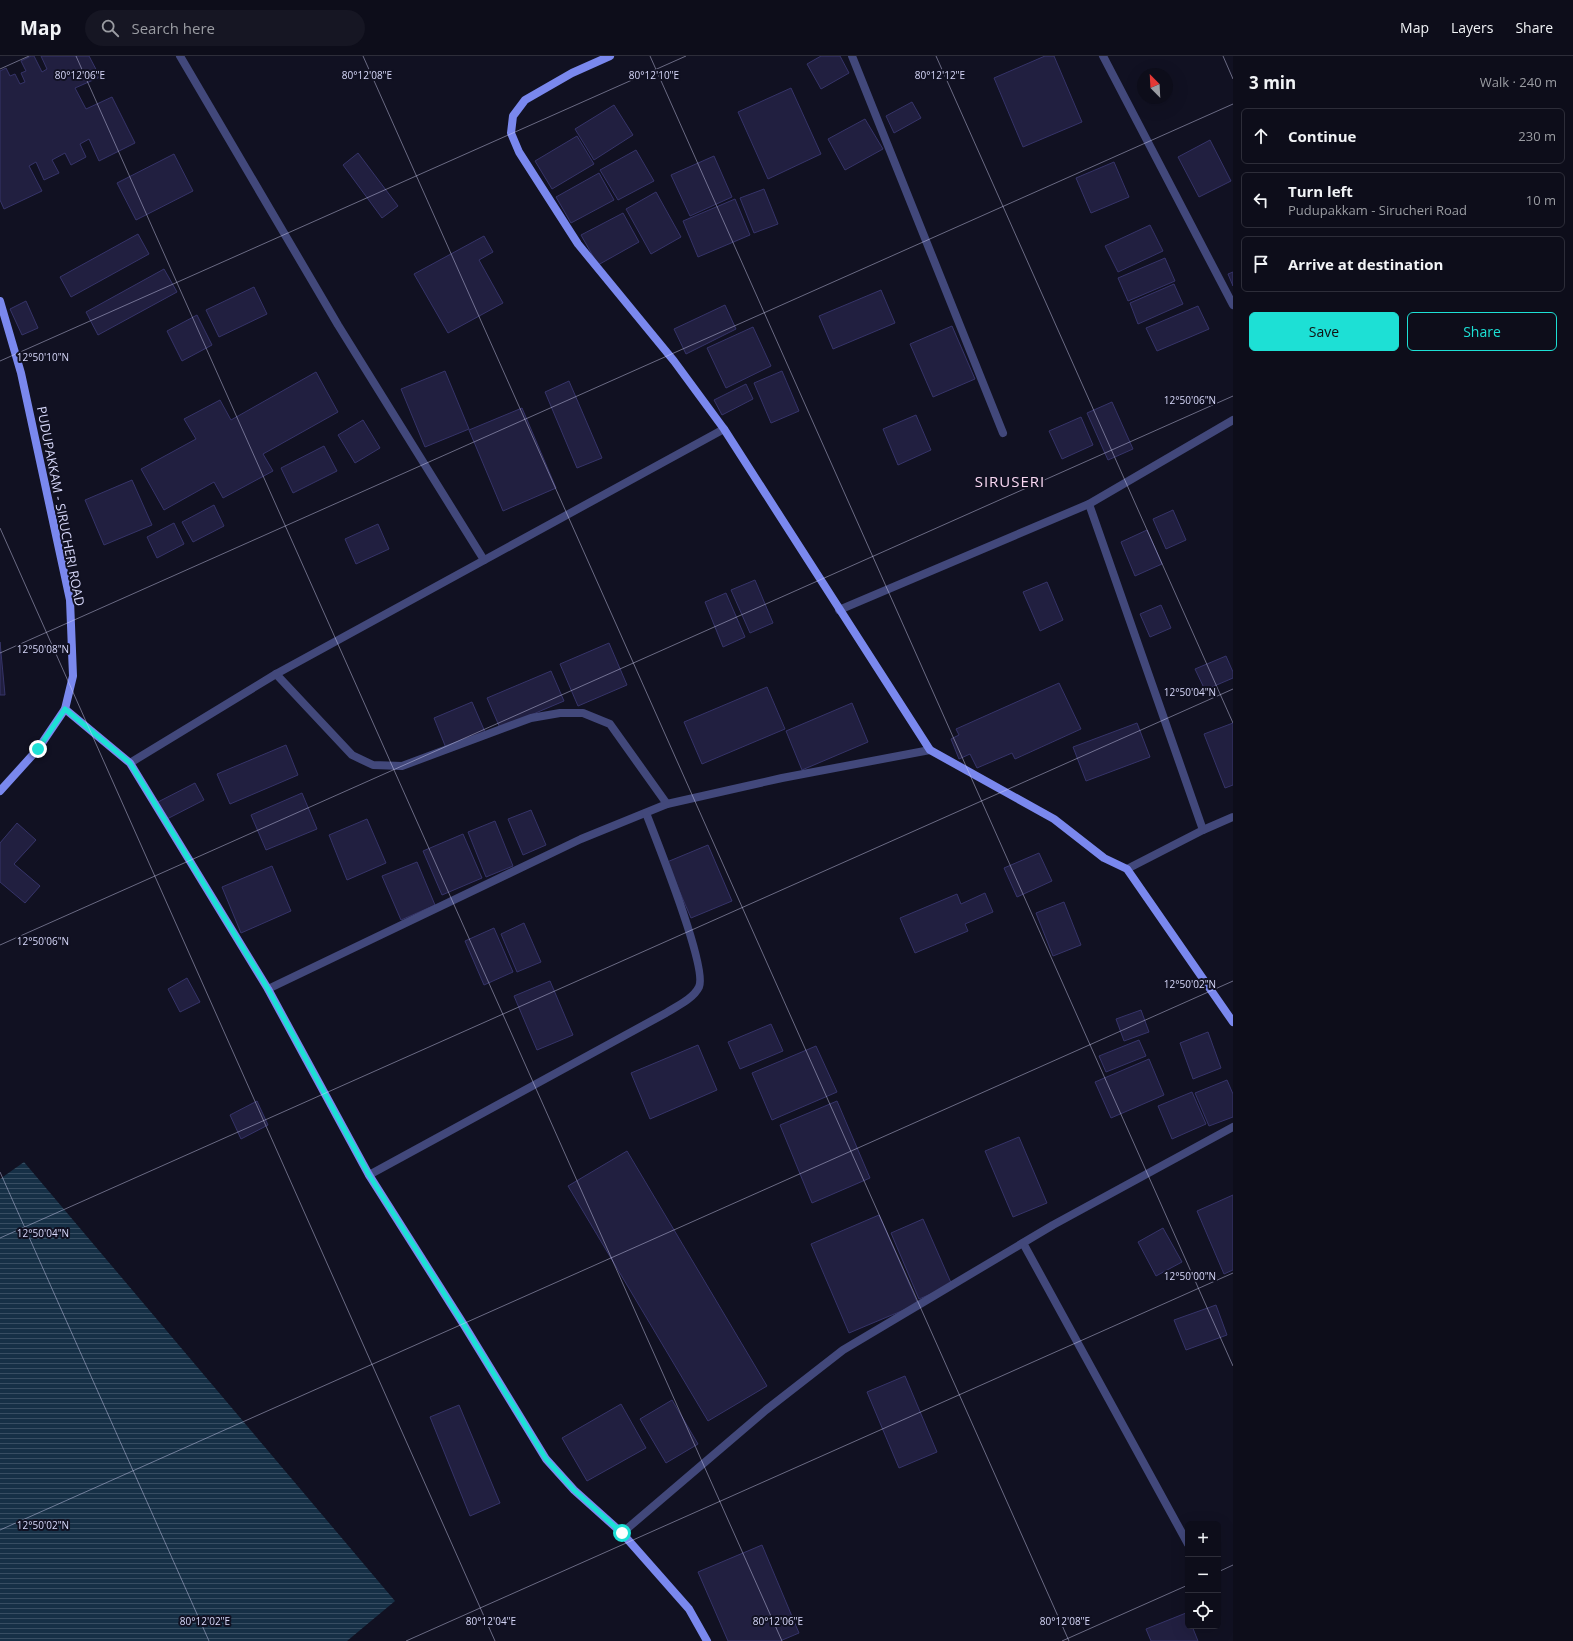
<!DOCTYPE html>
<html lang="en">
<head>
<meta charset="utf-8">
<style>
	body { margin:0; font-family:"Open Sans",sans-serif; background:#161623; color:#f1f3f6 }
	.controls { position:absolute; right:12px; bottom:12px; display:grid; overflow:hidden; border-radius:6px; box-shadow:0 4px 16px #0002 }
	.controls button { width:36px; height:36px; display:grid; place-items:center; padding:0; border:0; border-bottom:1px solid #2d2d39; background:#0d0d1a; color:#f1f3f6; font:20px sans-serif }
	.compass { position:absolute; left:1137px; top:12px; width:36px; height:36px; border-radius:50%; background:#0d0d1a; box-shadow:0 4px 16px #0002; rotate:336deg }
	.stop { position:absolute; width:12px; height:12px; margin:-9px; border:3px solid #1de0d5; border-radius:50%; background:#fff }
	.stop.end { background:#1de0d5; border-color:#fff; box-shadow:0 1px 4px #0008 }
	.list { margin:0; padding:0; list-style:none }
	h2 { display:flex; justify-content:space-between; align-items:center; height:52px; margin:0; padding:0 16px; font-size:17px }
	h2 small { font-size:13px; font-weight:400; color:#9a9ca2 }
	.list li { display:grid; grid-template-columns:26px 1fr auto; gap:12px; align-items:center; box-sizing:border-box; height:56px; margin:0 8px 8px; padding:0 8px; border:1px solid #2d2d39; border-radius:6px }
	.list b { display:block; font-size:15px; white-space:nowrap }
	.list p { margin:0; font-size:13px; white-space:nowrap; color:#9a9ca2 }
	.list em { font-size:13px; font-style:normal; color:#9a9ca2 }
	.actions { display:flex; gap:8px; padding:12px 16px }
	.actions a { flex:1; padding:9px 0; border:1px solid #1de0d5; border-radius:6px; text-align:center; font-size:14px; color:#1de0d5 }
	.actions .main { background:#1de0d5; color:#111 }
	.icon { flex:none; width:22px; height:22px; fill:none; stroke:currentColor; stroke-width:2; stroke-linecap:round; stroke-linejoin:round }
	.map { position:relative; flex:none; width:1233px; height:1585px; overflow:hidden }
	header { display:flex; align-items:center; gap:24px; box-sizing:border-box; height:56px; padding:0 20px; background:#0d0d1a; border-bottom:1px solid #2d2d39 }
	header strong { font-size:19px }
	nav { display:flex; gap:22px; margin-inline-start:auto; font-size:14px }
	.search { width:280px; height:36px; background:#161623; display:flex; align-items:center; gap:10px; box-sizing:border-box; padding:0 14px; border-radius:22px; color:#9a9ca2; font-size:15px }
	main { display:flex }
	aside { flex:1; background:#0d0d1a }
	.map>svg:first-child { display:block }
	.water { fill:url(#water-rules) }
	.building { fill:#211f40; stroke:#363469 }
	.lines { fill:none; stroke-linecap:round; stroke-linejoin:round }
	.lane { stroke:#42487b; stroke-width:8 }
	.street { stroke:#42487b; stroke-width:8 }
	.secondary { stroke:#7a88ee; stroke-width:8 }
	.route { stroke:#1de0d5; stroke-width:5 }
	.ticks { fill:none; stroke:#d7d8fa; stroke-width:1; stroke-opacity:0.45 }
	.labels { text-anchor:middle; stroke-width:4; stroke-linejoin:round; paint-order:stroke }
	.street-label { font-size:13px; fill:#d7d8fa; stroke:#112 }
	.quarter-label { font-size:15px; letter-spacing:1px; fill:#fad8f3; stroke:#112 }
	.ticks-label { font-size:10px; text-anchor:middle; fill:#d7d8fa; stroke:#112; stroke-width:4; stroke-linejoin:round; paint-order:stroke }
</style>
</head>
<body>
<header>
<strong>Map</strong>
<div class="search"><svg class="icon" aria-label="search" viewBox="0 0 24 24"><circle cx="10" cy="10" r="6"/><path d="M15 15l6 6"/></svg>Search here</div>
<nav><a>Map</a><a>Layers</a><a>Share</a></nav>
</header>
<main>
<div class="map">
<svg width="1233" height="1585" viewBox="0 0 1233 1585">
	<defs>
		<pattern id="water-rules" width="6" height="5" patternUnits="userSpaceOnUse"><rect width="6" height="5" fill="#163046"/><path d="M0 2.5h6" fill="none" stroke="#374d62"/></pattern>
	</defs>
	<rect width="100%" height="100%" fill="#112"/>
	<path class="water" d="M24,1106L395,1545L347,1585H0V1123Z"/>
	<g class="building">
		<path d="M31,0H34L42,16L47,13L41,0H89L100,21L75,32L86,53L112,41L135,87L99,105L89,83L80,88L86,101L71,109L65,97L52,104L59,117L44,124L36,106L29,110L42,135L4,153L0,144V15L6,12L10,20L15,18L20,28L25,26L21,17L26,15L21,5Z"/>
		<path d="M821,0H840L849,17L821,33L807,8Z"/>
		<path d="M1045,0H1054L1082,66L1023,91L994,22Z"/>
		<path d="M791,32L821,98L768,123L738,56Z"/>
		<path d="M912,46L921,62L894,77L886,60Z"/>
		<path d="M614,49L633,79L594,104L575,73Z"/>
		<path d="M865,63L883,93L845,114L828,83Z"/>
		<path d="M577,80L594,108L552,133L535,105Z"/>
		<path d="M1210,84L1231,125L1199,141L1178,101Z"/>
		<path d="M636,94L654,125L618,144L600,114Z"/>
		<path d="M358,97L398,150L382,162L343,109Z"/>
		<path d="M174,98L193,135L136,164L117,127Z"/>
		<path d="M714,100L732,141L690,160L671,119Z"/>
		<path d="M1114,106L1129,141L1091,157L1076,122Z"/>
		<path d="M599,117L614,144L571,167L556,141Z"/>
		<path d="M764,133L778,168L754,177L740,142Z"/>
		<path d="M656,136L681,181L651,198L626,153Z"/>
		<path d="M735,143L750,179L698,201L683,165Z"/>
		<path d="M623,157L639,186L598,209L581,179Z"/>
		<path d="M1150,169L1163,195L1118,216L1105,190Z"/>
		<path d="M138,178L149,198L71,241L60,221Z"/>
		<path d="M484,180L493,196L479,204L503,247L448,277L414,218Z"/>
		<path d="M1165,202L1175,225L1128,245L1118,222Z"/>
		<path d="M164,213L177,236L98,279L86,256Z"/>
		<path d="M1233,216V230L1228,218Z"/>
		<path d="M1174,228L1183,248L1138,268L1130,247Z"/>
		<path d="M254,231L267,258L219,281L206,254Z"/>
		<path d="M881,234L895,267L833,293L819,260Z"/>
		<path d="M26,245L38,272L22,279L10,253Z"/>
		<path d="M725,249L736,273L686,298L674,273Z"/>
		<path d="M1198,250L1209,273L1157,295L1146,272Z"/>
		<path d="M197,259L212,289L182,305L167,275Z"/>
		<path d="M952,270L975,323L933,341L910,288Z"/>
		<path d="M753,271L771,310L726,332L707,292Z"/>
		<path d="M445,315L469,373L425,391L401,333Z"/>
		<path d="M782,315L799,355L771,367L754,327Z"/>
		<path d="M316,316L338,356L263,398L273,415L223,442L214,426L164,454L141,413L196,383L184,363L220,344L231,364Z"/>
		<path d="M569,325L602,402L577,412L545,336Z"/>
		<path d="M746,328L753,343L722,359L714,344Z"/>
		<path d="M1112,346L1133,393L1108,404L1087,357Z"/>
		<path d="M522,352L556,432L503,455L469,374Z"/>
		<path d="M916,359L931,394L898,409L883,373Z"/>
		<path d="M1081,361L1093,389L1062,403L1049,375Z"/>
		<path d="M363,364L380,392L355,407L338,379Z"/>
		<path d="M324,390L337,415L293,437L281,412Z"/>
		<path d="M132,424L152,469L104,489L85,444Z"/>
		<path d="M214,449L224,470L193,486L182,466Z"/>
		<path d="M1173,454L1186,484L1166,493L1153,463Z"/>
		<path d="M174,467L184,488L157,502L147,481Z"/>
		<path d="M378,468L389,493L356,508L345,483Z"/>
		<path d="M1147,474L1162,508L1135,520L1121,486Z"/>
		<path d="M755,524L773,567L750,577L731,534Z"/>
		<path d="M1047,526L1063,564L1040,575L1023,536Z"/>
		<path d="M726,537L745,581L723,591L705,546Z"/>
		<path d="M1161,549L1171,572L1150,581L1140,558Z"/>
		<path d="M0,586L5,639H0Z"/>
		<path d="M609,587L627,629L578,650L560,608Z"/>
		<path d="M1226,600L1233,616V622L1205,634L1195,613Z"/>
		<path d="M551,615L564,645L500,672L487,642Z"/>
		<path d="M1059,627L1081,673L1015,703L1012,697L977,712L970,698L959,703L951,683L959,679L956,673Z"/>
		<path d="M767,631L785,673L702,708L684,666Z"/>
		<path d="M472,646L485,676L446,692L434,662Z"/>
		<path d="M852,647L868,686L802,714L786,675Z"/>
		<path d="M1137,667L1150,701L1086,725L1073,691Z"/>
		<path d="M1233,667V729L1225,732L1204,678Z"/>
		<path d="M286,689L298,719L230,748L217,718Z"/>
		<path d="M195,727L204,744L165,764L156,747Z"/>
		<path d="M302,737L317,773L266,794L251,759Z"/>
		<path d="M531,754L546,789L523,799L508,763Z"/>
		<path d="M367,763L386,807L347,824L329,779Z"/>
		<path d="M495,765L513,810L486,821L468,776Z"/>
		<path d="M17,767L36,784L14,808L40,830L25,847L0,826V787Z"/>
		<path d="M463,778L482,822L442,839L423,795Z"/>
		<path d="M708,789L732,845L691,862L667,806Z"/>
		<path d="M1039,797L1052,825L1017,841L1004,812Z"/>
		<path d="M417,806L435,849L401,864L382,820Z"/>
		<path d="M272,810L291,855L241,877L222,831Z"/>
		<path d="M985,837L993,856L965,868L968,875L915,897L900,862L957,838L961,848Z"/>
		<path d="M1064,846L1081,889L1053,900L1036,857Z"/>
		<path d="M524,867L541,906L517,916L501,878Z"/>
		<path d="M494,872L513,916L484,929L465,885Z"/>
		<path d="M187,922L200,946L180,956L168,933Z"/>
		<path d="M550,925L573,979L537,994L514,940Z"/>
		<path d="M1141,954L1149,976L1124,985L1116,963Z"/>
		<path d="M771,968L783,995L740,1013L728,986Z"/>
		<path d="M1208,976L1221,1012L1193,1023L1180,987Z"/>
		<path d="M1139,984L1146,1000L1106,1016L1099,1000Z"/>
		<path d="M698,989L717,1034L650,1063L631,1017Z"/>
		<path d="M816,990L837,1036L772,1064L752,1017Z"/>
		<path d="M1149,1003L1164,1039L1111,1062L1095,1026Z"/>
		<path d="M1227,1024L1233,1038V1061L1209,1070L1195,1037Z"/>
		<path d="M1192,1036L1206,1068L1172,1083L1158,1050Z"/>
		<path d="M257,1045L268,1069L241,1083L230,1059Z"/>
		<path d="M837,1045L870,1122L812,1147L780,1069Z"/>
		<path d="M1019,1081L1047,1147L1013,1161L985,1095Z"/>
		<path d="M627,1095L767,1330L708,1365L568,1130Z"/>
		<path d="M1233,1139V1214L1224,1218L1197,1155Z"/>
		<path d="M879,1159L918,1248L849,1277L811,1188Z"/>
		<path d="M923,1163L952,1229L919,1243L891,1177Z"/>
		<path d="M1163,1172L1182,1206L1156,1220L1138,1186Z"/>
		<path d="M1216,1249L1227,1279L1186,1294L1174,1264Z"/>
		<path d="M905,1320L937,1396L899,1412L867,1336Z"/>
		<path d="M672,1344L698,1388L666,1407L640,1363Z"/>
		<path d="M621,1348L646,1392L587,1425L562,1382Z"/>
		<path d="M459,1349L500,1447L470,1460L430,1361Z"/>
		<path d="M762,1489L799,1577L780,1585H728L698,1516Z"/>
		<path d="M1186,1557L1188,1561V1570H1192L1198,1585H1151L1146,1573Z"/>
	</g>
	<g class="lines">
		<path class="lane" d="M1023,1187L1188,1488"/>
		<g class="street">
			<path d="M180,0L338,269L484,504"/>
			<path d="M852,0L1003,377"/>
			<path d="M1103,0L1233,249"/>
			<path d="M1089,448L1203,774"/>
			<path d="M839,554L1089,448L1233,364"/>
			<path d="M276,618L352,699L373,709L402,710L531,662L560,657H583L610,668L667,748"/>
			<path d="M130,707L276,618L724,373"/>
			<path d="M1127,813L1203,774L1233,761"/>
			<path d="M268,933L581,783L667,748L782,722L930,694"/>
			<path d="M369,1119L666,957C677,950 693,943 699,931C708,912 656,783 646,757"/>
			<path d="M622,1477L766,1354L843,1294L1053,1169L1233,1071"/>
		</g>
		<g class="secondary">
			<path d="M610,0L572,17L525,44L513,60L511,77L519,96L578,188L674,305L724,373L930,694L1054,763L1104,802L1127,813L1233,966"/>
			<path d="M0,245L21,317L70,544L73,620L65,653L38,693L0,735"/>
			<path d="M65,653L130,707L268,933L369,1119L464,1269L546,1403L574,1434L622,1477L689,1553L707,1585"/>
		</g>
	</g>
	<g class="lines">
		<path class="route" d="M38,693L65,653L130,707L268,933L369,1119L464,1269L546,1403L574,1434L622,1477"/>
	</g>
	<path class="ticks" d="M76,0L782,1585M363,0L1069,1585M650,0L1233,1310M936,0L1233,667M1223,0L1233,23M0,13L29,0M0,305L686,0M0,472L495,1585M0,597L1233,48M0,889L1233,340M0,1116L209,1585M0,1182L1233,633M0,1474L1233,925M1218,1516L1233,1509M406,1585L1233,1217M1062,1585L1188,1529"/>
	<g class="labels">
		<g class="street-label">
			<text transform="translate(61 450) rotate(79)" y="5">PUDUPAKKAM - SIRUCHERI ROAD</text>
		</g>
		<g class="quarter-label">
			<text x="1010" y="431">SIRUSERI</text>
		</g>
	</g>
	<g class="ticks-label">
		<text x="80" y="23">80°12'06"E</text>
		<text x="367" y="23">80°12'08"E</text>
		<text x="654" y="23">80°12'10"E</text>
		<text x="940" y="23">80°12'12"E</text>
		<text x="43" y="305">12°50'10"N</text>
		<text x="1190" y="348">12°50'06"N</text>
		<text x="43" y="597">12°50'08"N</text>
		<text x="1190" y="640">12°50'04"N</text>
		<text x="43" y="889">12°50'06"N</text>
		<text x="1190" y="932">12°50'02"N</text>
		<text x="43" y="1181">12°50'04"N</text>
		<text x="1190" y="1224">12°50'00"N</text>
		<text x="43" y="1473">12°50'02"N</text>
		<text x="205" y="1569">80°12'02"E</text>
		<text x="491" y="1569">80°12'04"E</text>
		<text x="778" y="1569">80°12'06"E</text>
		<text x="1065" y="1569">80°12'08"E</text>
	</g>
</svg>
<div class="controls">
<button>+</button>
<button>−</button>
<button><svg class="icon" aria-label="locate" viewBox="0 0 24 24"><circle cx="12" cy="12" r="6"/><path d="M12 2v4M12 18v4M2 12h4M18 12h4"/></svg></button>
</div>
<svg class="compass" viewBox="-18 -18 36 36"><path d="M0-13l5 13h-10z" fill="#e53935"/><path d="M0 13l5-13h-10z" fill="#9a9ca2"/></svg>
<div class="stop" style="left:622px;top:1477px"></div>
<div class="stop end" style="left:38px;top:693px"></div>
</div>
<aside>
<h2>3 min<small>Walk · 240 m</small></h2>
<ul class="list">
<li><svg class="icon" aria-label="ahead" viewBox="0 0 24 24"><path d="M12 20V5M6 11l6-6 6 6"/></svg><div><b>Continue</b></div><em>230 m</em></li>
<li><svg class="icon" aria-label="left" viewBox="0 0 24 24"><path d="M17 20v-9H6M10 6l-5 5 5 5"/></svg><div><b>Turn left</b><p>Pudupakkam - Sirucheri Road</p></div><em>10 m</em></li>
<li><svg class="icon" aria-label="arrive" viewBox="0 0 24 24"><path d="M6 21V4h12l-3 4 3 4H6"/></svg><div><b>Arrive at destination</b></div></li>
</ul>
<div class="actions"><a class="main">Save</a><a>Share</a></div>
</aside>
</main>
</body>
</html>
